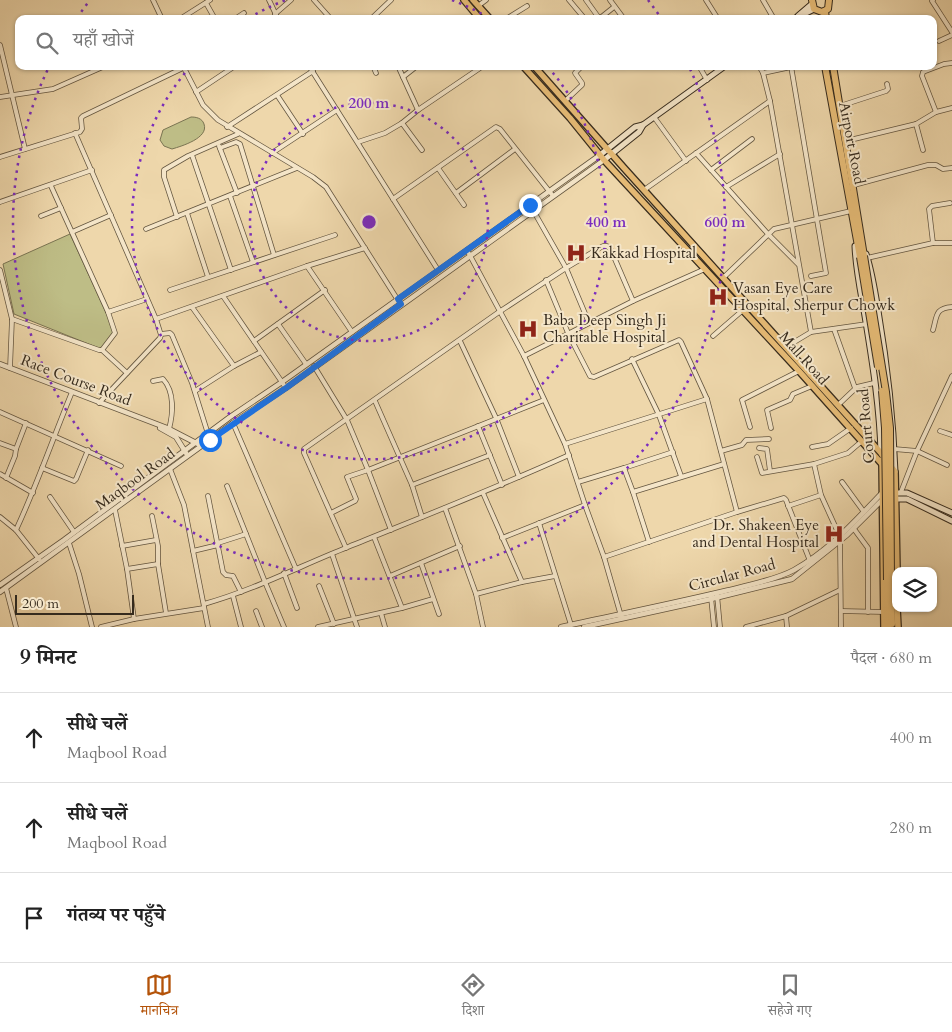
<!DOCTYPE html>
<html lang="hi">
<head>
<meta charset="utf-8">
<style>
	body { margin:0; font-family:Cardo,"Noto Serif Devanagari",serif; background:#f2f2f2; color:#222 }
	.controls { position:absolute; right:15px; bottom:15px; display:grid; overflow:hidden; border-radius:10px; box-shadow:0 1px 4px #0004 }
	.controls button { width:45px; height:45px; display:grid; place-items:center; padding:0; border:0; border-bottom:1px solid #e0e0e0; background:#fff; color:#222; font:25px sans-serif }
	.scale { position:absolute; left:15px; bottom:12px; width:119px; box-sizing:border-box; padding-left:5px; border:2px solid #362b1d; border-top:0; font-size:14px; line-height:18px; white-space:nowrap; color:#362b1d; -webkit-text-stroke:4px #f4e5c8; paint-order:stroke }
	.stop { position:absolute; width:15px; height:15px; margin:-11px; border:4px solid #1a73e8; border-radius:50%; background:#fff }
	.stop.end { background:#1a73e8; border-color:#fff; box-shadow:0 1px 5px #0008 }
	.list { margin:0; padding:0; list-style:none }
	h2 { display:flex; justify-content:space-between; align-items:center; height:65px; margin:0; padding:0 20px; font-size:21px }
	h2 small { font-size:16px; font-weight:400; color:#767676 }
	.list li { display:grid; grid-template-columns:32px 1fr auto; gap:15px; align-items:center; box-sizing:border-box; height:90px; padding:0 20px; border-top:1px solid #e0e0e0 }
	.list b { display:block; font-size:19px; white-space:nowrap }
	.list p { margin:0; font-size:16px; white-space:nowrap; color:#767676 }
	.list em { font-size:16px; font-style:normal; color:#767676 }
	.icon { flex:none; width:28px; height:28px; fill:none; stroke:currentColor; stroke-width:2; stroke-linecap:round; stroke-linejoin:round }
	.map { position:relative; flex:none; width:952px; height:627px; overflow:hidden }
	.search { position:absolute; background:#fff; box-shadow:0 1px 4px #0004; left:15px; right:15px; top:15px; height:55px; display:flex; align-items:center; gap:12px; box-sizing:border-box; padding:0 18px; border-radius:10px; color:#767676; font-size:19px }
	.sheet { height:335px; background:#fff }
	nav { display:flex; justify-content:space-around; align-items:center; box-sizing:border-box; height:70px; border-top:1px solid #e0e0e0; background:#fff; font-size:14px; color:#767676 }
	nav a { display:grid; justify-items:center; gap:2px }
	nav .on { color:#b45309 }
	.map>svg:first-child { display:block }
	.green { fill:#bebd86; stroke:#7a7452 }
	.lines { fill:none; stroke-linecap:round; stroke-linejoin:round }
	.minor-casing { stroke:#645640; stroke-width:5.5 }
	.tertiary-casing { stroke:#645640; stroke-width:6 }
	.secondary-casing { stroke:#362b1d; stroke-width:7 }
	.primary-casing { stroke:#362b1d; stroke-width:8 }
	.trunk-casing { stroke:#362b1d; stroke-width:8 }
	.minor { stroke:#f4e5c8; stroke-width:4 }
	.tertiary { stroke:#f4e5c8; stroke-width:4.5 }
	.secondary { stroke:#f4e5c8; stroke-width:5 }
	.primary { stroke:#e7bc76; stroke-width:5.5 }
	.trunk { stroke:#e7bc76; stroke-width:6 }
	.trunk-bridge-casing { stroke:#362b1d; stroke-width:8; stroke-linecap:butt }
	.trunk-bridge { stroke:#e7bc76; stroke-width:6 }
	.route { stroke:#1a73e8; stroke-width:6 }
	.ring { fill:none; stroke:#7b2cbf; stroke-width:2.5; stroke-dasharray:2.5 5 }
	.labels { text-anchor:middle; stroke-width:4; stroke-linejoin:round; paint-order:stroke }
	.street-label { font-size:15px; fill:#362b1d; stroke:#f4e5c8 }
	.poi-label { font-size:15px; fill:#362b1d; stroke:#f4e5c8; text-anchor:start }
	.centre { fill:#7b2cbf; stroke:#f4e5c8; stroke-width:2.5 }
	.ring-label { font-size:15px; text-anchor:middle; font-weight:bold; fill:#7b2cbf; stroke:#f4e5c8; stroke-width:4; stroke-linejoin:round; paint-order:stroke }
</style>
</head>
<body>
<div class="map">
<svg width="952" height="627" viewBox="0 0 952 627">
	<rect width="100%" height="100%" fill="#eed7ab"/>
	<filter id="stains"><feTurbulence type="fractalNoise" baseFrequency=".004" numOctaves="4"/><feColorMatrix values="0 0 0 0 .2 0 0 0 0 .09 0 0 0 0 .02 0 0 0 .5 -.17"/></filter>
	<radialGradient id="worn" r=".72"><stop offset=".6" stop-color="#630" stop-opacity="0"/><stop offset="1" stop-color="#630" stop-opacity=".3"/></radialGradient>
	<g class="green">
		<path d="M191,117C196,117 202,118 204,124C209,138 182,146 172,149L164,146L160,140L163,130Z"/>
		<path d="M70,234L115,332L101,349L14,314L3,264Z"/>
	</g>
	<g class="lines">
		<defs>
			<g id="minor">
				<path d="M153,0L162,19"/>
				<path d="M269,0L278,19"/>
				<path d="M314,0L331,19"/>
				<path d="M569,0L585,19"/>
				<path d="M586,0L599,18"/>
				<path d="M610,0L624,19"/>
				<path d="M706,0L718,19"/>
				<path d="M763,0L774,19"/>
				<path d="M933,0L932,1L952,32"/>
				<path d="M206,3L215,19"/>
				<path d="M478,6L486,0"/>
				<path d="M275,14L291,0"/>
				<path d="M180,19L210,0"/>
				<path d="M235,19L244,13"/>
				<path d="M371,19L391,0"/>
				<path d="M506,19L527,6"/>
				<path d="M599,19L614,7"/>
				<path d="M939,41L952,35"/>
				<path d="M0,45L25,149"/>
				<path d="M183,66L203,105L218,120L313,177L326,187L401,305"/>
				<path d="M309,66L438,270"/>
				<path d="M373,66L376,73"/>
				<path d="M398,66L418,110"/>
				<path d="M699,66L707,80"/>
				<path d="M759,66L763,73L770,101L811,332L786,347"/>
				<path d="M791,66L826,273L811,276"/>
				<path d="M763,73L791,67"/>
				<path d="M403,77L417,66"/>
				<path d="M196,92L235,66"/>
				<path d="M277,95L303,134"/>
				<path d="M0,97L53,89L105,66"/>
				<path d="M565,101L582,85V83L575,73L582,66"/>
				<path d="M840,106L886,91L888,89L887,84"/>
				<path d="M936,112L922,76L923,72L944,64L952,63"/>
				<path d="M654,117L686,161"/>
				<path d="M402,123L422,150"/>
				<path d="M916,124L923,150"/>
				<path d="M227,127L313,71"/>
				<path d="M75,133L156,319"/>
				<path d="M846,141L916,124L936,112L952,108"/>
				<path d="M358,142L385,133L402,123L418,110L483,66"/>
				<path d="M219,146L237,193"/>
				<path d="M220,148L236,142L240,144L274,255"/>
				<path d="M272,153L337,110"/>
				<path d="M696,153L768,234L798,264"/>
				<path d="M192,155L231,270"/>
				<path d="M0,157L80,132L82,129L81,118L83,116L183,68"/>
				<path d="M438,168L464,205"/>
				<path d="M711,170L752,139"/>
				<path d="M854,185L928,165H936L943,169L952,168"/>
				<path d="M726,187L780,154"/>
				<path d="M644,190L770,101"/>
				<path d="M456,193L515,149"/>
				<path d="M230,196L253,262"/>
				<path d="M393,199L496,127L500,129L553,196"/>
				<path d="M0,202L92,170"/>
				<path d="M187,213L208,277"/>
				<path d="M41,216L61,208"/>
				<path d="M177,217L164,177V170L188,156L238,134"/>
				<path d="M146,229L297,168"/>
				<path d="M72,232L111,215"/>
				<path d="M933,243L929,209L932,206L950,203"/>
				<path d="M467,250L524,356L565,444L585,505L604,557L621,616"/>
				<path d="M867,258L933,243H952"/>
				<path d="M307,266L352,332"/>
				<path d="M0,270L12,319L10,368"/>
				<path d="M723,278L774,229L851,211"/>
				<path d="M546,280L568,333L590,376L594,377L679,340L681,342L707,399"/>
				<path d="M170,290L335,235"/>
				<path d="M223,296L286,388"/>
				<path d="M192,307L234,366"/>
				<path d="M108,312L147,299"/>
				<path d="M12,319L99,350H102L115,333L108,312L51,186"/>
				<path d="M589,323L566,268L603,246H607L611,250L633,301"/>
				<path d="M278,324L306,364"/>
				<path d="M834,329L855,388"/>
				<path d="M933,330C937,316 935,308 952,307"/>
				<path d="M811,332L867,324"/>
				<path d="M161,334L170,333L172,335L192,383L208,434"/>
				<path d="M713,336L743,310"/>
				<path d="M254,341L325,290"/>
				<path d="M460,341L496,418L519,477"/>
				<path d="M102,350L127,373"/>
				<path d="M524,356L633,301L705,269"/>
				<path d="M632,359L659,415L681,476"/>
				<path d="M314,366L347,420L368,470L544,400"/>
				<path d="M153,381L163,379C175,392 173,414 169,429"/>
				<path d="M195,391L234,366L261,352"/>
				<path d="M375,401L412,485L422,517"/>
				<path d="M99,403L160,338L161,335L156,319L307,266L365,248"/>
				<path d="M838,405L857,387L874,383"/>
				<path d="M0,412L121,466"/>
				<path d="M233,423L296,569"/>
				<path d="M478,426L502,485"/>
				<path d="M750,427L742,400L799,371"/>
				<path d="M771,428L767,410L790,400L793,394L812,386"/>
				<path d="M940,431L952,435"/>
				<path d="M0,443L16,449L15,456L6,478"/>
				<path d="M565,444L707,399L737,512"/>
				<path d="M812,447L828,444L851,428"/>
				<path d="M759,448L767,449L770,471"/>
				<path d="M16,449L26,423"/>
				<path d="M894,449L917,451L947,465"/>
				<path d="M721,451L742,445L746,440L769,439"/>
				<path d="M757,457L762,473L814,464"/>
				<path d="M42,468L74,481L76,479L88,450"/>
				<path d="M624,468L673,452"/>
				<path d="M170,469L184,505L208,627"/>
				<path d="M0,474L33,493"/>
				<path d="M578,482L624,468L633,492L724,464"/>
				<path d="M842,482L864,512"/>
				<path d="M412,485L490,455"/>
				<path d="M227,486L265,582L284,627"/>
				<path d="M633,492L649,542"/>
				<path d="M901,492L917,451L952,376"/>
				<path d="M483,493L522,582"/>
				<path d="M208,496L223,572L226,575L233,576L241,592"/>
				<path d="M50,497L74,532"/>
				<path d="M788,506L821,495"/>
				<path d="M445,508L476,594L483,627"/>
				<path d="M115,510L127,569L134,619"/>
				<path d="M331,513L355,501L356,499L347,477L368,470L391,530"/>
				<path d="M152,516L158,546V564"/>
				<path d="M0,517L16,530L39,559"/>
				<path d="M539,523L571,625"/>
				<path d="M854,529L868,548V612"/>
				<path d="M16,530C37,485 53,438 72,392"/>
				<path d="M374,537L402,608"/>
				<path d="M840,537L821,495L814,464L848,453L862,441"/>
				<path d="M502,538L585,505"/>
				<path d="M840,542L841,627"/>
				<path d="M69,543L79,574L92,627"/>
				<path d="M218,543L246,534"/>
				<path d="M122,546L156,540"/>
				<path d="M346,548L304,453V449L499,312L566,268L533,210"/>
				<path d="M193,551L218,545"/>
				<path d="M332,554L357,627"/>
				<path d="M604,557L737,512L784,498L786,500L810,561"/>
				<path d="M421,563L439,614"/>
				<path d="M127,569L158,564L166,613"/>
				<path d="M284,573L297,608"/>
				<path d="M390,576L460,546"/>
				<path d="M319,586L334,624"/>
				<path d="M6,588L16,627"/>
				<path d="M476,594L522,582L555,576"/>
				<path d="M717,595L720,627"/>
				<path d="M233,596L241,627"/>
				<path d="M711,597L714,627"/>
				<path d="M204,604C254,590 300,566 348,547C422,517 496,488 569,455"/>
				<path d="M256,611L262,627"/>
				<path d="M841,611L884,612"/>
				<path d="M381,613L385,627"/>
				<path d="M786,616L787,627"/>
				<path d="M101,627L134,619L204,608"/>
				<path d="M318,627L402,608L433,599"/>
				<path d="M746,627L786,616L840,590"/>
			</g>
			<g id="tertiary">
				<path d="M0,364L167,428L198,444"/>
				<path d="M160,428L176,437L186,453"/>
				<path d="M0,585L64,540L230,417L282,382L600,155"/>
				<path d="M0,592L233,423L286,388L604,160"/>
				<path d="M561,627C616,615 670,604 725,591C745,586 776,580 794,570C831,549 853,523 882,493"/>
				<path d="M584,627L711,599L792,579L847,535L882,500"/>
			</g>
			<g id="secondary">
				<path d="M798,16L812,4"/>
				<path d="M794,19L814,9"/>
				<path d="M600,155L635,127L643,125L725,66"/>
				<path d="M604,160L639,132L643,125"/>
				<path d="M855,246C856,272 862,297 866,322C873,365 880,410 881,453"/>
				<path d="M866,254C872,272 875,292 878,311C887,364 893,417 895,472"/>
				<path d="M893,493H907L952,513"/>
				<path d="M893,499H907L952,521"/>
			</g>
			<g id="primary">
				<path d="M464,0L480,19"/>
				<path d="M473,0L490,19"/>
				<path d="M523,66L570,118L604,160L799,371L882,464"/>
				<path d="M534,66L624,168L881,453L895,472L897,571"/>
				<path d="M882,460L884,627"/>
				<path d="M897,608L898,627"/>
			</g>
			<g id="trunk">
				<path d="M812,0L814,9L822,12L828,9L829,0"/>
				<path d="M825,11L826,19"/>
				<path d="M825,66L860,257"/>
				<path d="M833,66L864,256"/>
				<path d="M887,580L888,627"/>
				<path d="M891,581L892,624"/>
			</g>
		</defs>
		<use href="#minor" class="minor-casing"/>
		<use href="#tertiary" class="tertiary-casing"/>
		<use href="#secondary" class="secondary-casing"/>
		<use href="#primary" class="primary-casing"/>
		<use href="#trunk" class="trunk-casing"/>
		<use href="#minor" class="minor"/>
		<use href="#tertiary" class="tertiary"/>
		<use href="#secondary" class="secondary"/>
		<use href="#primary" class="primary"/>
		<use href="#trunk" class="trunk"/>
		<defs>
			<g id="trunk-bridge">
				<path d="M864,256L886,392L890,428L891,581"/>
				<path d="M860,257L878,367"/>
				<path d="M882,391L885,428L887,580"/>
			</g>
		</defs>
		<use href="#trunk-bridge" class="trunk-bridge-casing"/>
		<use href="#trunk-bridge" class="trunk-bridge"/>
	</g>
	<g class="lines">
		<path class="route" d="M210,440L286,388L401,304L398,299L530,205"/>
	</g>
	<g class="ring">
		<circle cx="369" cy="222" r="119"/>
		<path d="M249 18A237 237 0 0 1 286 0M452 0A237 237 0 0 1 489 18M548 67A237 237 0 1 1 190 67"/>
		<path d="M77 18A356 356 0 0 1 90 0M648 0A356 356 0 0 1 661 18M690 69A356 356 0 1 1 48 69"/>
	</g>
	<defs>
		<symbol id="hospital-bare" viewBox="-9 -9 18 18"><path d="M-5-5h3v3.5h4V-5h3V5h-3V1.5h-4V5h-3Z" fill="#8f2418" stroke="#f4e5c8" stroke-width="2.5" paint-order="stroke"/></symbol>
	</defs>
	<g fill-rule="evenodd">
		<use href="#hospital-bare" x="562" y="239" width="28" height="28"/>
		<use href="#hospital-bare" x="704" y="283" width="28" height="28"/>
		<use href="#hospital-bare" x="514" y="315" width="28" height="28"/>
		<use href="#hospital-bare" x="820" y="520" width="28" height="28"/>
	</g>
	<g class="labels">
		<g class="street-label">
			<text transform="translate(852 143) rotate(79)" y="5">Airport Road</text>
			<text transform="translate(804 358) rotate(48)" y="5">Mall Road</text>
			<text transform="translate(76 380) rotate(21)" y="5">Race Course Road</text>
			<text transform="translate(866 426) rotate(-95)" y="5">Court Road</text>
			<text transform="translate(135 479) rotate(-36)" y="5">Maqbool Road</text>
			<text transform="translate(732 575) rotate(-15)" y="5">Circular Road</text>
		</g>
		<g class="poi-label">
			<text x="591" y="258">Kakkad Hospital</text>
			<text x="733" y="293">Vasan Eye Care<tspan x="733" dy="17">Hospital, Sherpur Chowk</tspan></text>
			<text x="543" y="325">Baba Deep Singh Ji<tspan x="543" dy="17">Charitable Hospital</tspan></text>
			<text x="819" y="530" text-anchor="end">Dr. Shakeen Eye<tspan x="819" dy="17">and Dental Hospital</tspan></text>
		</g>
	</g>
	<circle cx="369" cy="222" r="8" class="centre"/>
	<g class="ring-label">
		<text x="369" y="108">200 m</text>
		<text x="606" y="227">400 m</text>
		<text x="725" y="227">600 m</text>
	</g>
	<rect width="100%" height="100%" filter="url(#stains)"/>
	<rect width="100%" height="100%" fill="url(#worn)"/>
</svg>
<div class="controls">
<button><svg class="icon" aria-label="layers" viewBox="0 0 24 24"><path d="M12 4l9 5-9 5-9-5zM3 14l9 5 9-5"/></svg></button>
</div>
<div class="scale">200 m</div>
<div class="stop" style="left:210px;top:440px"></div>
<div class="stop end" style="left:530px;top:205px"></div>
<div class="search"><svg class="icon" aria-label="search" viewBox="0 0 24 24"><circle cx="10" cy="10" r="6"/><path d="M15 15l6 6"/></svg>यहाँ खोजें</div>
</div>
<section class="sheet">
<h2>9 मिनट<small>पैदल · 680 m</small></h2>
<ul class="list">
<li><svg class="icon" aria-label="ahead" viewBox="0 0 24 24"><path d="M12 20V5M6 11l6-6 6 6"/></svg><div><b>सीधे चलें</b><p>Maqbool Road</p></div><em>400 m</em></li>
<li><svg class="icon" aria-label="ahead" viewBox="0 0 24 24"><path d="M12 20V5M6 11l6-6 6 6"/></svg><div><b>सीधे चलें</b><p>Maqbool Road</p></div><em>280 m</em></li>
<li><svg class="icon" aria-label="arrive" viewBox="0 0 24 24"><path d="M6 21V4h12l-3 4 3 4H6"/></svg><div><b>गंतव्य पर पहुँचे</b></div></li>
</ul>
</section>
<nav>
<a class="on"><svg class="icon" aria-label="map" viewBox="0 0 24 24"><path d="M3 6l6-2 6 2 6-2v14l-6 2-6-2-6 2zM9 4v14M15 6v14"/></svg>मानचित्र</a>
<a><svg class="icon" aria-label="directions" viewBox="0 0 24 24"><path d="M12 3l9 9-9 9-9-9zM9 14v-3h6M13 9l2 2-2 2"/></svg>दिशा</a>
<a><svg class="icon" aria-label="saved" viewBox="0 0 24 24"><path d="M7 4h10v16l-5-4-5 4z"/></svg>सहेजे गए</a>
</nav>
</body>
</html>
